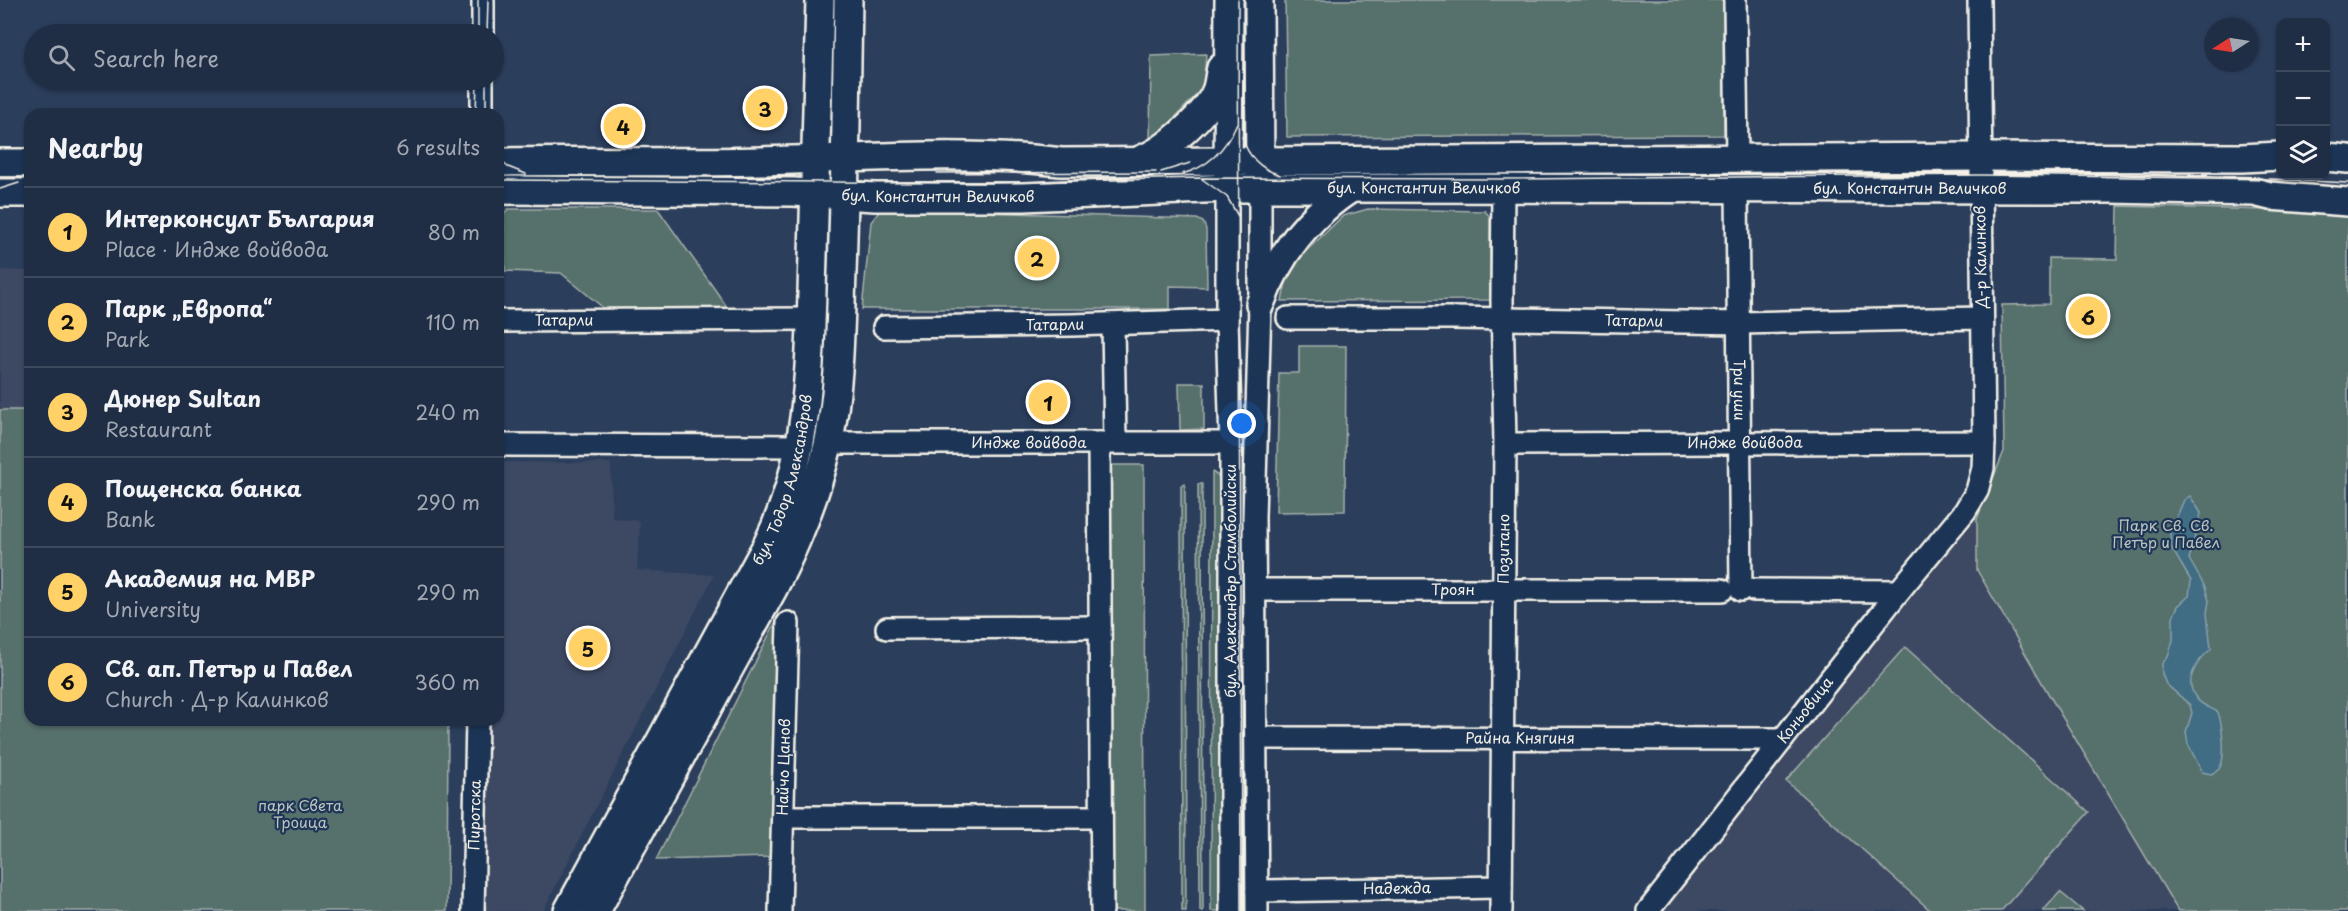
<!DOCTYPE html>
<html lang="en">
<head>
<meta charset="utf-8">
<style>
	body { margin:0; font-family:"Playpen Sans",sans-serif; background:#28364c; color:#f1f3f6 }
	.controls { position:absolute; right:18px; top:18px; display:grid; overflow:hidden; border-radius:12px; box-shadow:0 2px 4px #0004 }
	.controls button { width:54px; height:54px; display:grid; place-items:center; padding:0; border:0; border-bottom:2px solid #3d4a5e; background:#202e45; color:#f1f3f6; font:30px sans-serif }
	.compass { position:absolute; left:2204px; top:18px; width:54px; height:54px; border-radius:50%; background:#202e45; box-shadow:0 2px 4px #0004; rotate:258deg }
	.you { position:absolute; left:1242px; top:424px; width:21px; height:21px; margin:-15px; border:4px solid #fff; border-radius:50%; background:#1a73e8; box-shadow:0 0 0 9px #1a73e833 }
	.badge { display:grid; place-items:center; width:39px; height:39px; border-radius:50%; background:#ffd166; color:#111; font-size:20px; font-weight:700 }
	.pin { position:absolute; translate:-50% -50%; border:3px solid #fff; box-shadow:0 2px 6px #0006 }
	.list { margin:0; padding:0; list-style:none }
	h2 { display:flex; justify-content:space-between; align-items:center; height:78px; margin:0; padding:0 24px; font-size:26px }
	h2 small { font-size:20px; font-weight:400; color:#a2a8b3 }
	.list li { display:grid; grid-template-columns:39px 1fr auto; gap:18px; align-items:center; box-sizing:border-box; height:90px; padding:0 24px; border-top:2px solid #3d4a5e }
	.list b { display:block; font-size:22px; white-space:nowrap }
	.list p { margin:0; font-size:20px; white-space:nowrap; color:#a2a8b3 }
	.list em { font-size:20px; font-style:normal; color:#a2a8b3 }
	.icon { flex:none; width:33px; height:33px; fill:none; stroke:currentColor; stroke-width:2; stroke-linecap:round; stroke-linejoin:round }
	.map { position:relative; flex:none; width:2348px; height:911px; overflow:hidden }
	.search { position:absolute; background:#202e45; box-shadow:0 2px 4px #0004; left:24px; top:24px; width:480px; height:66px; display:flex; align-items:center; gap:15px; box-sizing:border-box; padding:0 21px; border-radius:33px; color:#a2a8b3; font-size:22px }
	.panel { position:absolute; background:#202e45; box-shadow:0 2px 4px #0004; left:24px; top:108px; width:480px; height:618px; border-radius:18px }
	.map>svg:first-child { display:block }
	.built { fill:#3c4863 }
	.green { fill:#566f6c; stroke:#a5b0aa; stroke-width:1.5 }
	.water { fill:#406c84; stroke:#88a1ac; stroke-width:1.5 }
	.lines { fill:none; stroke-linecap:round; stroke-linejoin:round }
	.minor-casing { stroke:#f4f1e8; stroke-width:26 }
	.major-casing { stroke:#f4f1e8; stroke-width:32 }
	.minor { stroke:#1d3557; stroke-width:21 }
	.major { stroke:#1d3557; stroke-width:27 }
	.tram { stroke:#f4f1e8; stroke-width:1.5 }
	.labels { text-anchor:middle; stroke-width:4.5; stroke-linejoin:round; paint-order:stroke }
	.street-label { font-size:15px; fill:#f4f1e8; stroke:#1d3557 }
	.park-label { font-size:15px; fill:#bdc4bd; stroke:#1d3557 }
</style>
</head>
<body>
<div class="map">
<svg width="2348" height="911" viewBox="0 0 2348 911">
	<rect width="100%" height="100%" fill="#2b3e5c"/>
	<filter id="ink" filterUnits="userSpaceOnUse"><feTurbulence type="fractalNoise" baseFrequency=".0167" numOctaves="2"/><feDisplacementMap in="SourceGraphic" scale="12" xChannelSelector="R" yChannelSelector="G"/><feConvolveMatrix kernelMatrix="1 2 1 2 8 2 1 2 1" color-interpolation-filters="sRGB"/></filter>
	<g filter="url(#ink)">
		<g class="built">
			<path d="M0,270L30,271V410H0Z"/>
			<path d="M498,462L611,463L612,518L640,521L637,570L714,575L543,911H480L484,720H498Z"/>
			<path d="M1965,511L1977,519V570L2048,693L2178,911H1648Z"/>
		</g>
		<g class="green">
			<path d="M1285,0H1723L1724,135L1287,137Z"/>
			<path d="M1206,54L1204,81L1201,90L1150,144L1151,56Z"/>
			<path d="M2118,206L2268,210L2348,217V911H2178L2048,693L1977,570V519L2004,451L2002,305L2049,304V258L2117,259Z"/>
			<path d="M508,209H658L730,311L606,310L561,273L505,271L503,215Z"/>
			<path d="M884,209L1197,219L1203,222L1206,229L1207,287L1170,286V309H862L871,222L878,213Z"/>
			<path d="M1368,209L1485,211L1490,217V300L1282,301L1286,282L1298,259L1343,216Z"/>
			<path d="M1299,346H1346L1345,511L1276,512L1279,373H1299Z"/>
			<path d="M1179,383H1204V429L1180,430Z"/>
			<path d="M0,410H30V720H448L447,911H0Z"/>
			<path d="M1106,465H1144L1145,911H1107Z"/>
			<path d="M1212,472L1217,475L1221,482L1220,911H1211Z"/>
			<path d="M1185,484L1186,911H1182L1181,485Z"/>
			<path d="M1198,484H1202L1203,911H1200Z"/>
			<path d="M777,619L785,622L774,857L656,860Z"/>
			<path d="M1905,647L2089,812L2001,911H1931L1786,781Z"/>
			<path d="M2060,892L2083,911H2043Z"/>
		</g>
		<path class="water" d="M2190,496L2201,513L2189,559L2205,587L2209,601L2207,613L2211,649C2197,661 2182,681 2197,699C2201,705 2211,708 2218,712C2222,724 2227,758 2219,769C2217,771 2214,773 2211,774L2202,772L2188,744L2186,732L2192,713L2190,705L2166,684L2162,674V664L2168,656L2173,640V617L2178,606L2189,596L2191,581L2171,547L2170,532L2184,500Z"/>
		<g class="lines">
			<defs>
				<g id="minor">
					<path d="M1735,0L1737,158"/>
					<path d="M483,34V0"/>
					<path d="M482,114V80"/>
					<path d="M1227,188V320L1231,443V911"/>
					<path id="s1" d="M1737,189L1741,590"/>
					<path id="s2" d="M1288,318H1454L1740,323L1982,318"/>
					<path id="s3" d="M498,321L811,319"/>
					<path d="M1113,324L1115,442"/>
					<path id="s4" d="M884,327L1072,325L1227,320"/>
					<path id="s5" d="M828,443H1231"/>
					<path d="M1099,443L1102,911"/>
					<path id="s6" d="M1505,444L1984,442"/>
					<path d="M498,445L801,446"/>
					<path id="s7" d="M1255,590H1722"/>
					<path d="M1754,590L1899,591"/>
					<path d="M887,628L1100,627"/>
					<path id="s8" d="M1256,738L1783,739"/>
					<path d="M783,817H1101"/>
					<path id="s9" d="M1257,891L1501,887"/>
					<path id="s10" d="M473,911L477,720"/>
					<path id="s11" d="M780,911L788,623"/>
					<path d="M1257,911L1254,517L1260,304V188"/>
					<path id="s12" d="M1501,911L1505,444L1502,301L1503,190"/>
					<path id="s13" d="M1648,911L1899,591L1965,511L1977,491L1983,468L1984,442L1979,0"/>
				</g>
				<g id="major">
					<path d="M1259,0L1260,175"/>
					<path d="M2326,157L2348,159"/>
					<path d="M1142,159C1165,151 1207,114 1216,91C1219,84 1219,75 1221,68"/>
					<path d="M498,162C596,160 695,164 793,160C882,157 972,151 1061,162L1980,157L2242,158L2280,156"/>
					<path d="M0,163H30"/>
					<path d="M1228,178L1229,0"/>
					<path id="s14" d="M498,190L793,192L875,197H1024L1227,188L2110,189L2254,192L2270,196L2348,202"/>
					<path d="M0,193H30"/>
					<path d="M1260,304C1278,256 1307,217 1350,189"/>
					<path id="s15" d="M568,911L767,545C812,454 810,355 813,255C816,170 818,85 820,0"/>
					<path d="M596,911L773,589C797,543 816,496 828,445C840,389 840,330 842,273C845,182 847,91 848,0"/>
				</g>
			</defs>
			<use href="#minor" class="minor-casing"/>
			<use href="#major" class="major-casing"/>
			<use href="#minor" class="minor"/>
			<use href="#major" class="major"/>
			<g class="tram">
				<path d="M1238,0L1241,911"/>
				<path d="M478,34V0"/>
				<path d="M487,34L488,0"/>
				<path d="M476,114L477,80"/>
				<path d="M486,114V80"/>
				<path d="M1242,137C1248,157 1260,169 1280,175"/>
				<path d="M498,159L508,167L526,174"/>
				<path d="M1161,172L1190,163"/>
				<path d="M937,173L1156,172"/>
				<path d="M1182,174C1209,167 1226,149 1237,123"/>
				<path d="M0,177H30"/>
				<path d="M1202,179L1227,197L1238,216"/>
				<path d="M498,180L989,183L1199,178L1503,179L1980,175L2272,179L2348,183"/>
				<path d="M0,189L19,183"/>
			</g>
		</g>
	</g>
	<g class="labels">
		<g class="street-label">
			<text dy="5" stroke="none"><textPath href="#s14" startOffset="926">бул. Константин Величков</textPath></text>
			<text dy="5" stroke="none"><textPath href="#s14" startOffset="1412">бул. Константин Величков</textPath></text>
			<text dy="5" stroke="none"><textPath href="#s14" startOffset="440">бул. Константин Величков</textPath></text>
			<text transform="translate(1981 257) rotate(-91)" y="5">Д-р Калинков</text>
			<text dy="5" stroke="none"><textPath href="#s3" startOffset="66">Татарли</textPath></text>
			<text dy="5" stroke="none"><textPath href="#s2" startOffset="346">Татарли</textPath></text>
			<text dy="5" stroke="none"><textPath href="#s4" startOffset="171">Татарли</textPath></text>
			<text dy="5" stroke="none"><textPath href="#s1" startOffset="201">Три уши</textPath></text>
			<text dy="5" stroke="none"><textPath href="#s5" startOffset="201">Индже войвода</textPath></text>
			<text dy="5" stroke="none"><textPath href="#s6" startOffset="240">Индже войвода</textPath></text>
			<text dy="5" stroke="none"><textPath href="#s15" startOffset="484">бул. Тодор Александров</textPath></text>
			<text dy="5" stroke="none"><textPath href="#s12" startOffset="362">Позитано</textPath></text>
			<text transform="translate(1231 581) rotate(-90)" y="5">бул. Александър Стамболийски</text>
			<text dy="5" stroke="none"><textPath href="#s7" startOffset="198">Троян</textPath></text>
			<text dy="5" stroke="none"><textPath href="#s13" startOffset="255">Коньовица</textPath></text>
			<text dy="5" stroke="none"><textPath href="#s8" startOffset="264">Райна Княгиня</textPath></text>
			<text dy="5" stroke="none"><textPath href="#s11" startOffset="144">Найчо Цанов</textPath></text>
			<text dy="5" stroke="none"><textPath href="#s10" startOffset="96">Пиротска</textPath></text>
			<text dy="5" stroke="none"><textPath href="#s9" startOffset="140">Надежда</textPath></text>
		</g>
		<g class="park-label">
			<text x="2166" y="531">Парк Св. Св.<tspan x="2166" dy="17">Петър и Павел</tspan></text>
			<text x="300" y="811">парк Света<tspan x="300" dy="17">Троица</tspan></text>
		</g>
	</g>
</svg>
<div class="controls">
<button>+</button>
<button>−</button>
<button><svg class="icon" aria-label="layers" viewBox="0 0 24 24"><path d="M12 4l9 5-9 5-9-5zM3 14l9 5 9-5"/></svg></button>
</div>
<svg class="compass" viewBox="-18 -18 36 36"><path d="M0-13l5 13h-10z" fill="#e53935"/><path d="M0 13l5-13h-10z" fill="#a2a8b3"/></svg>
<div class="you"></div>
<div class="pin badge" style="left:1048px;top:402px">1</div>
<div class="pin badge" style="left:1037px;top:258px">2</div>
<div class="pin badge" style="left:765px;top:108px">3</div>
<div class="pin badge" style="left:623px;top:126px">4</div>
<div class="pin badge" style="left:588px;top:648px">5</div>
<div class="pin badge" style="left:2088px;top:316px">6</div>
<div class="search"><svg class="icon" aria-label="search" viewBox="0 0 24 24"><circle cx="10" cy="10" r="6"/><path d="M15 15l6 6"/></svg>Search here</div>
<section class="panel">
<h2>Nearby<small>6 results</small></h2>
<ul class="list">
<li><span class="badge">1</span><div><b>Интерконсулт България</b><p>Place · Индже войвода</p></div><em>80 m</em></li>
<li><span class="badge">2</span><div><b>Парк „Европа“</b><p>Park</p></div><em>110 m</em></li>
<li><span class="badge">3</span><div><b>Дюнер Sultan</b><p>Restaurant</p></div><em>240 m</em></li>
<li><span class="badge">4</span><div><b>Пощенска банка</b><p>Bank</p></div><em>290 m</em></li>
<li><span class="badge">5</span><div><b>Академия на МВР</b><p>University</p></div><em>290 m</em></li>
<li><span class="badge">6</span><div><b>Св. ап. Петър и Павел</b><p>Church · Д-р Калинков</p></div><em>360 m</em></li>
</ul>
</section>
</div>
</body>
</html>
